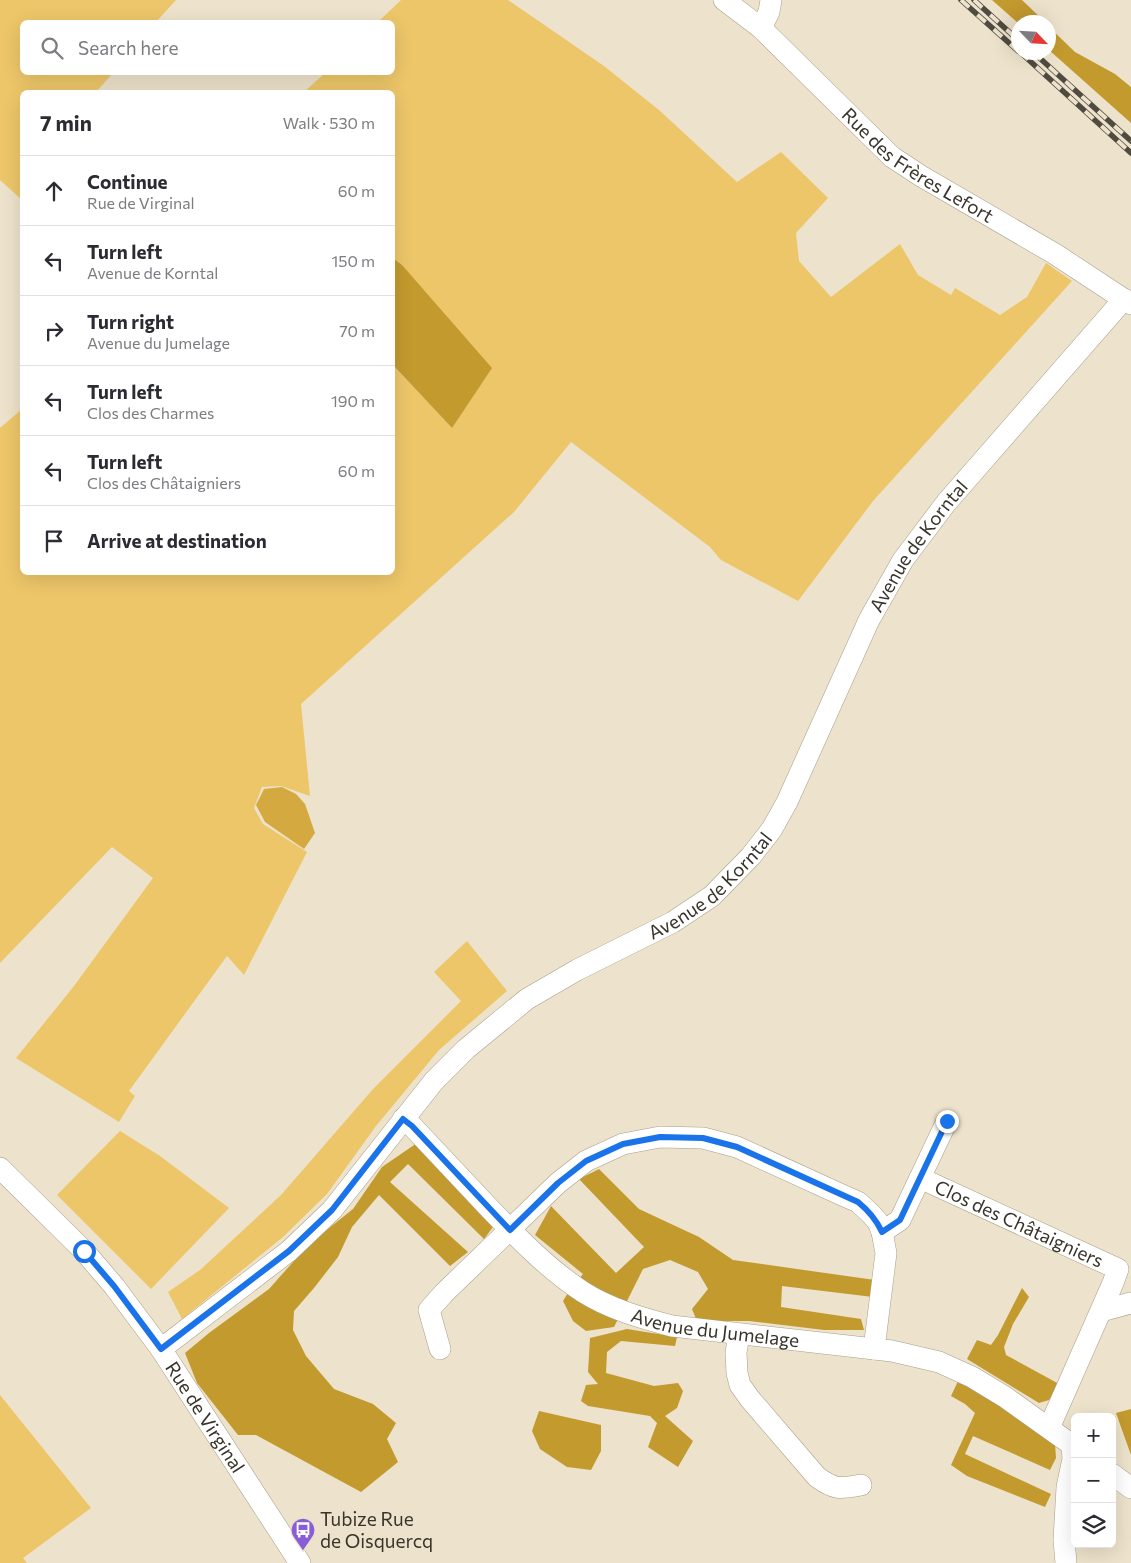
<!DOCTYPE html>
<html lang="en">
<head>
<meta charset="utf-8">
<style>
	body { margin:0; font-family:Commissioner,sans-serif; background:#f7f7f7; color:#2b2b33 }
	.controls { position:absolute; right:15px; bottom:15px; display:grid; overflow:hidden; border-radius:8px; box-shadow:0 5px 20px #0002 }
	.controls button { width:45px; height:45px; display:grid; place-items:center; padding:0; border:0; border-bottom:1px solid #e1e1e2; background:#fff; color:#2b2b33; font:25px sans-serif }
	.compass { position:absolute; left:1011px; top:15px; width:45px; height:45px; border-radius:50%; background:#fff; box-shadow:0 5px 20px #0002; rotate:115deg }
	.stop { position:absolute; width:15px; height:15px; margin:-11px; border:4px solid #1a73e8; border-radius:50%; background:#fff }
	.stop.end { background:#1a73e8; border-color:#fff; box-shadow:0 1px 5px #0008 }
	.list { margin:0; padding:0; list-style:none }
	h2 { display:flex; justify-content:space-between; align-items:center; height:65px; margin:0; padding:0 20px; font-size:21px }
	h2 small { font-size:16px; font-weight:400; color:#7c7c81 }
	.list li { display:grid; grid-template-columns:32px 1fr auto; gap:15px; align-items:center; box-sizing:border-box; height:70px; padding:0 20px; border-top:1px solid #e1e1e2 }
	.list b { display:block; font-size:19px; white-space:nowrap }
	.list p { margin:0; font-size:16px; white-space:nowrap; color:#7c7c81 }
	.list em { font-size:16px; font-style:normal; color:#7c7c81 }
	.icon { flex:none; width:28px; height:28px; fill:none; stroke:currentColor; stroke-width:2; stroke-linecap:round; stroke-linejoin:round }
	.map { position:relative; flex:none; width:1131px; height:1563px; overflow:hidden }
	.search { position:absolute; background:#fff; box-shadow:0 5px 20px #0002; left:20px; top:20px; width:375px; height:55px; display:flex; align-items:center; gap:12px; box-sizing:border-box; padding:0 18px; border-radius:8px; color:#7c7c81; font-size:19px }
	.panel { position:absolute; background:#fff; box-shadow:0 5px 20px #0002; left:20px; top:90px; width:375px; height:485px; border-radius:8px }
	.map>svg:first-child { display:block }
	.green { fill:#edc669 }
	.forest { fill:#c39a2e }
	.water { fill:#d3a940 }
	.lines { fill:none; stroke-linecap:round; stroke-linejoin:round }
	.minor-casing { stroke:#a89e88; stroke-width:22 }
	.minor { stroke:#fff; stroke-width:21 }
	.rail-casing { stroke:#504b40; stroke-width:5.5 }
	.rail { stroke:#ede2cb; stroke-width:4; stroke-dasharray:11; stroke-linecap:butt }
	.route { stroke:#1a73e8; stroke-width:6 }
	.labels { text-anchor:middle; stroke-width:4.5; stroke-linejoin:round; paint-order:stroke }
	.street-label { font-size:19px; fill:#38342b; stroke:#ede2cb }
	.poi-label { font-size:19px; fill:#38342b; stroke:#ede2cb; text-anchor:start }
</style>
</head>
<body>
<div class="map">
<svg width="1131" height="1563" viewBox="0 0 1131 1563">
	<rect width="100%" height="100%" fill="#ede2cb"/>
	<g class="green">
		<path d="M0,0H176L156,22H22V72L113,73L96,92H22V200L0,180Z"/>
		<path d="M401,0H508L604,66L659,110L737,182L781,152L828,198L796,233L799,261L831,297L900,244L918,275L951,295L955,288L1000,315L1027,297L1046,263L1072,281L873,501L798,601L721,560L710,547L571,442L514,512L301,704L310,796L281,786L262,787L254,808L263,824L307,852L244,975L227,956L129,1091L135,1096L119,1122L16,1058L74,986L153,878L112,847L0,963V428L22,409V572H392L393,365L452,428L402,265L393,258L392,92H304L325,73L392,72V22H378Z"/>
		<path d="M467,941L507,991L439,1050L376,1126L327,1194L283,1237L182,1319L168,1292L200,1270L281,1195L374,1088L461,1001L434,972Z"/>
		<path d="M120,1131L160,1156L229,1208L151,1289L57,1195Z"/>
		<path d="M0,1395L91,1508L23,1558L27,1563H0Z"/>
	</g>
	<g class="forest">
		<path d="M992,0H1022L1045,22L1018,23Z"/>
		<path d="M1048,26L1075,52L1115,74L1131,87V123L1049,50Z"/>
		<path d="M393,258L402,265L492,368L452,428L393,365Z"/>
		<path d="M417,1143L496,1223L484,1239L408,1164L390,1182L468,1252L450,1266L379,1195L352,1227L338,1257L314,1288L294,1311L293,1330L306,1356L334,1389L373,1404L396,1423L387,1439L398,1462L361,1492L256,1435H238L197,1383L185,1353L209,1333L269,1289L309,1244L353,1209L382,1167Z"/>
		<path d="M599,1169L639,1209L699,1237L733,1260L875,1280L873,1297L782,1286L781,1307L861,1319L864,1330H824L749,1321H697L692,1309L708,1289L698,1272L670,1260L643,1269L614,1327L586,1331L573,1321L563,1301L569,1291L583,1274L535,1235L551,1206L616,1273L644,1247L579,1179Z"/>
		<path d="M1022,1288L1029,1297L1013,1324L1004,1347L1006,1355L1059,1384L1049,1400L1039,1403L967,1359L977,1340L991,1345L998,1335Z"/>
		<path d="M627,1329L677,1337L675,1346L621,1341L607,1352L606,1373L654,1386L678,1383L683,1391L677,1408L665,1416L693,1441L678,1467L648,1447L657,1423L650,1416L588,1406L581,1401L586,1385L598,1384L588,1372L590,1338Z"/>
		<path d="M959,1379L984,1394L1055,1444L1056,1458L1050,1470L973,1436L965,1454L1051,1494L1045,1507L967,1476L951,1465L975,1413L965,1404L951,1396Z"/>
		<path d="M1131,1409V1455L1116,1413Z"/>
		<path d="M539,1411L601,1425V1451L591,1470L567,1467L540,1449L532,1431Z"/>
	</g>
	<path class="water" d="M282,787L296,794L305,804L315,833L304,849L265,822L256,805L264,789Z"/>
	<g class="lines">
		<defs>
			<g id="minor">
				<path id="s1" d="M724,0L761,28L892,157L921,176L1055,254L1131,304"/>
				<path d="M761,28L769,12L771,0"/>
				<path id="s2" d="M403,1119L412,1126C438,1154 464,1181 490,1209C519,1239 548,1269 583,1292C610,1309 641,1318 672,1326L892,1351L939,1362L972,1377L1005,1397L1075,1447"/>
				<path id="s3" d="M0,1168L84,1251L114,1286L161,1349L300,1563"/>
				<path id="s4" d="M920,1178L1118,1269L1113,1283L1049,1428"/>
				<path d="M882,1232L900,1220L947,1121"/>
				<path d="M1101,1311L1131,1303"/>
				<path d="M739,1334L736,1353L737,1373L740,1385L750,1399L817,1477C835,1490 840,1489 861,1485"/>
				<path id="s5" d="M161,1349L289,1251L332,1210L434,1081L466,1049L527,999L577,970L673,922L712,896L751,856L772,829L787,802L869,620L903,560L946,503L1124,299"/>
				<path d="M440,1349L429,1310L444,1293L558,1183L586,1161L623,1144L660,1137L703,1138L737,1147L842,1195L858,1202L871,1214L878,1222L882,1232L886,1253L874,1349"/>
				<path d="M1112,1474L1131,1488"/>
				<path d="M1066,1563L1064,1540L1067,1487L1073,1459L1072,1445"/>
			</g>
		</defs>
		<use href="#minor" class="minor-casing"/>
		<use href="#minor" class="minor"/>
		<defs>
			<g id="rail">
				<path d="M961,0L1018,51"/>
				<path d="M974,0L1018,40"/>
				<path d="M1020,52L1131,153"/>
				<path d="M1033,52L1131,141"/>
			</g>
		</defs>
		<use href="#rail" class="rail-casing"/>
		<use href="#rail" class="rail"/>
	</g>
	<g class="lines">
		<path class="route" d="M84,1251L114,1286L161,1349L289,1251L332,1210L403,1119L412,1126L510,1230L558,1183L586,1161L623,1144L660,1137L703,1138L737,1147L858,1202C869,1211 876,1219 882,1232L900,1220L947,1121"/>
	</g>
	<defs>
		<symbol id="bus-pin" viewBox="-11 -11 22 30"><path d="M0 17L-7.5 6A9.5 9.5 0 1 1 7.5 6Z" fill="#895dd7" stroke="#ede2cb"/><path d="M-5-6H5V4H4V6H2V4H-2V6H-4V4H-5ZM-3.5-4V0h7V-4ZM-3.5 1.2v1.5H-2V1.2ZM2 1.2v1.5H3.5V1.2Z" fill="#fff"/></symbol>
	</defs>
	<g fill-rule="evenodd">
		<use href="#bus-pin" x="289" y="1516" width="28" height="38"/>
	</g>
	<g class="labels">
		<g class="street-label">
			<text dy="7" stroke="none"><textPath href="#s1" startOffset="256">Rue des Frères Lefort</textPath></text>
			<text dy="7" stroke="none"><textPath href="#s5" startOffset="1131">Avenue de Korntal</textPath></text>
			<text dy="7" stroke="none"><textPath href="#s5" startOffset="726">Avenue de Korntal</textPath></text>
			<text dy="7" stroke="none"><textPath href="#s4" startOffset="109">Clos des Châtaigniers</textPath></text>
			<text dy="7" stroke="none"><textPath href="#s2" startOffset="389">Avenue du Jumelage</textPath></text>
			<text dy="7" stroke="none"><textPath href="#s3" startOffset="324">Rue de Virginal</textPath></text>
		</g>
		<g class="poi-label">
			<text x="320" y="1526">Tubize Rue<tspan x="320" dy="22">de Oisquercq</tspan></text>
		</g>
	</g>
</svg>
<div class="controls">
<button>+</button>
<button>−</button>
<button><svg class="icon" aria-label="layers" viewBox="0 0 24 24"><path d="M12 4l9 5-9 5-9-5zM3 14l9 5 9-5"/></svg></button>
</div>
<svg class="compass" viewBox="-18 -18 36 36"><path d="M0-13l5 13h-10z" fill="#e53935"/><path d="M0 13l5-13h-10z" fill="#7c7c81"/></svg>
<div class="stop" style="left:84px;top:1251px"></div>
<div class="stop end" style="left:947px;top:1121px"></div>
<div class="search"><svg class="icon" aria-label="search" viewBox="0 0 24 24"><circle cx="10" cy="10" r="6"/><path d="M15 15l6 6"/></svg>Search here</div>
<section class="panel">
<h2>7 min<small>Walk · 530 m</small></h2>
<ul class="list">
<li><svg class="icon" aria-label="ahead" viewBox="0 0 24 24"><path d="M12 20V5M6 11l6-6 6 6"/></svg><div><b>Continue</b><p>Rue de Virginal</p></div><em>60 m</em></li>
<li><svg class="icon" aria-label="left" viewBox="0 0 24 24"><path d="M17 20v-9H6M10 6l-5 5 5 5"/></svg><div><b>Turn left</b><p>Avenue de Korntal</p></div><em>150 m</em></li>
<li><svg class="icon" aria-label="right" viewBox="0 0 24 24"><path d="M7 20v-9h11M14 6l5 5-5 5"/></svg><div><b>Turn right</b><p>Avenue du Jumelage</p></div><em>70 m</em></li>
<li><svg class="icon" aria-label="left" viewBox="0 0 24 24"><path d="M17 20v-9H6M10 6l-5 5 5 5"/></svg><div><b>Turn left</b><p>Clos des Charmes</p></div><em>190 m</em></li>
<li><svg class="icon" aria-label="left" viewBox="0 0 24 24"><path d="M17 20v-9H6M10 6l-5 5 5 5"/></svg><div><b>Turn left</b><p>Clos des Châtaigniers</p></div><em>60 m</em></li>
<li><svg class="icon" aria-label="arrive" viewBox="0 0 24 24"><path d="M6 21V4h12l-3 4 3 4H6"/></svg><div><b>Arrive at destination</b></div></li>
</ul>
</section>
</div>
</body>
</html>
